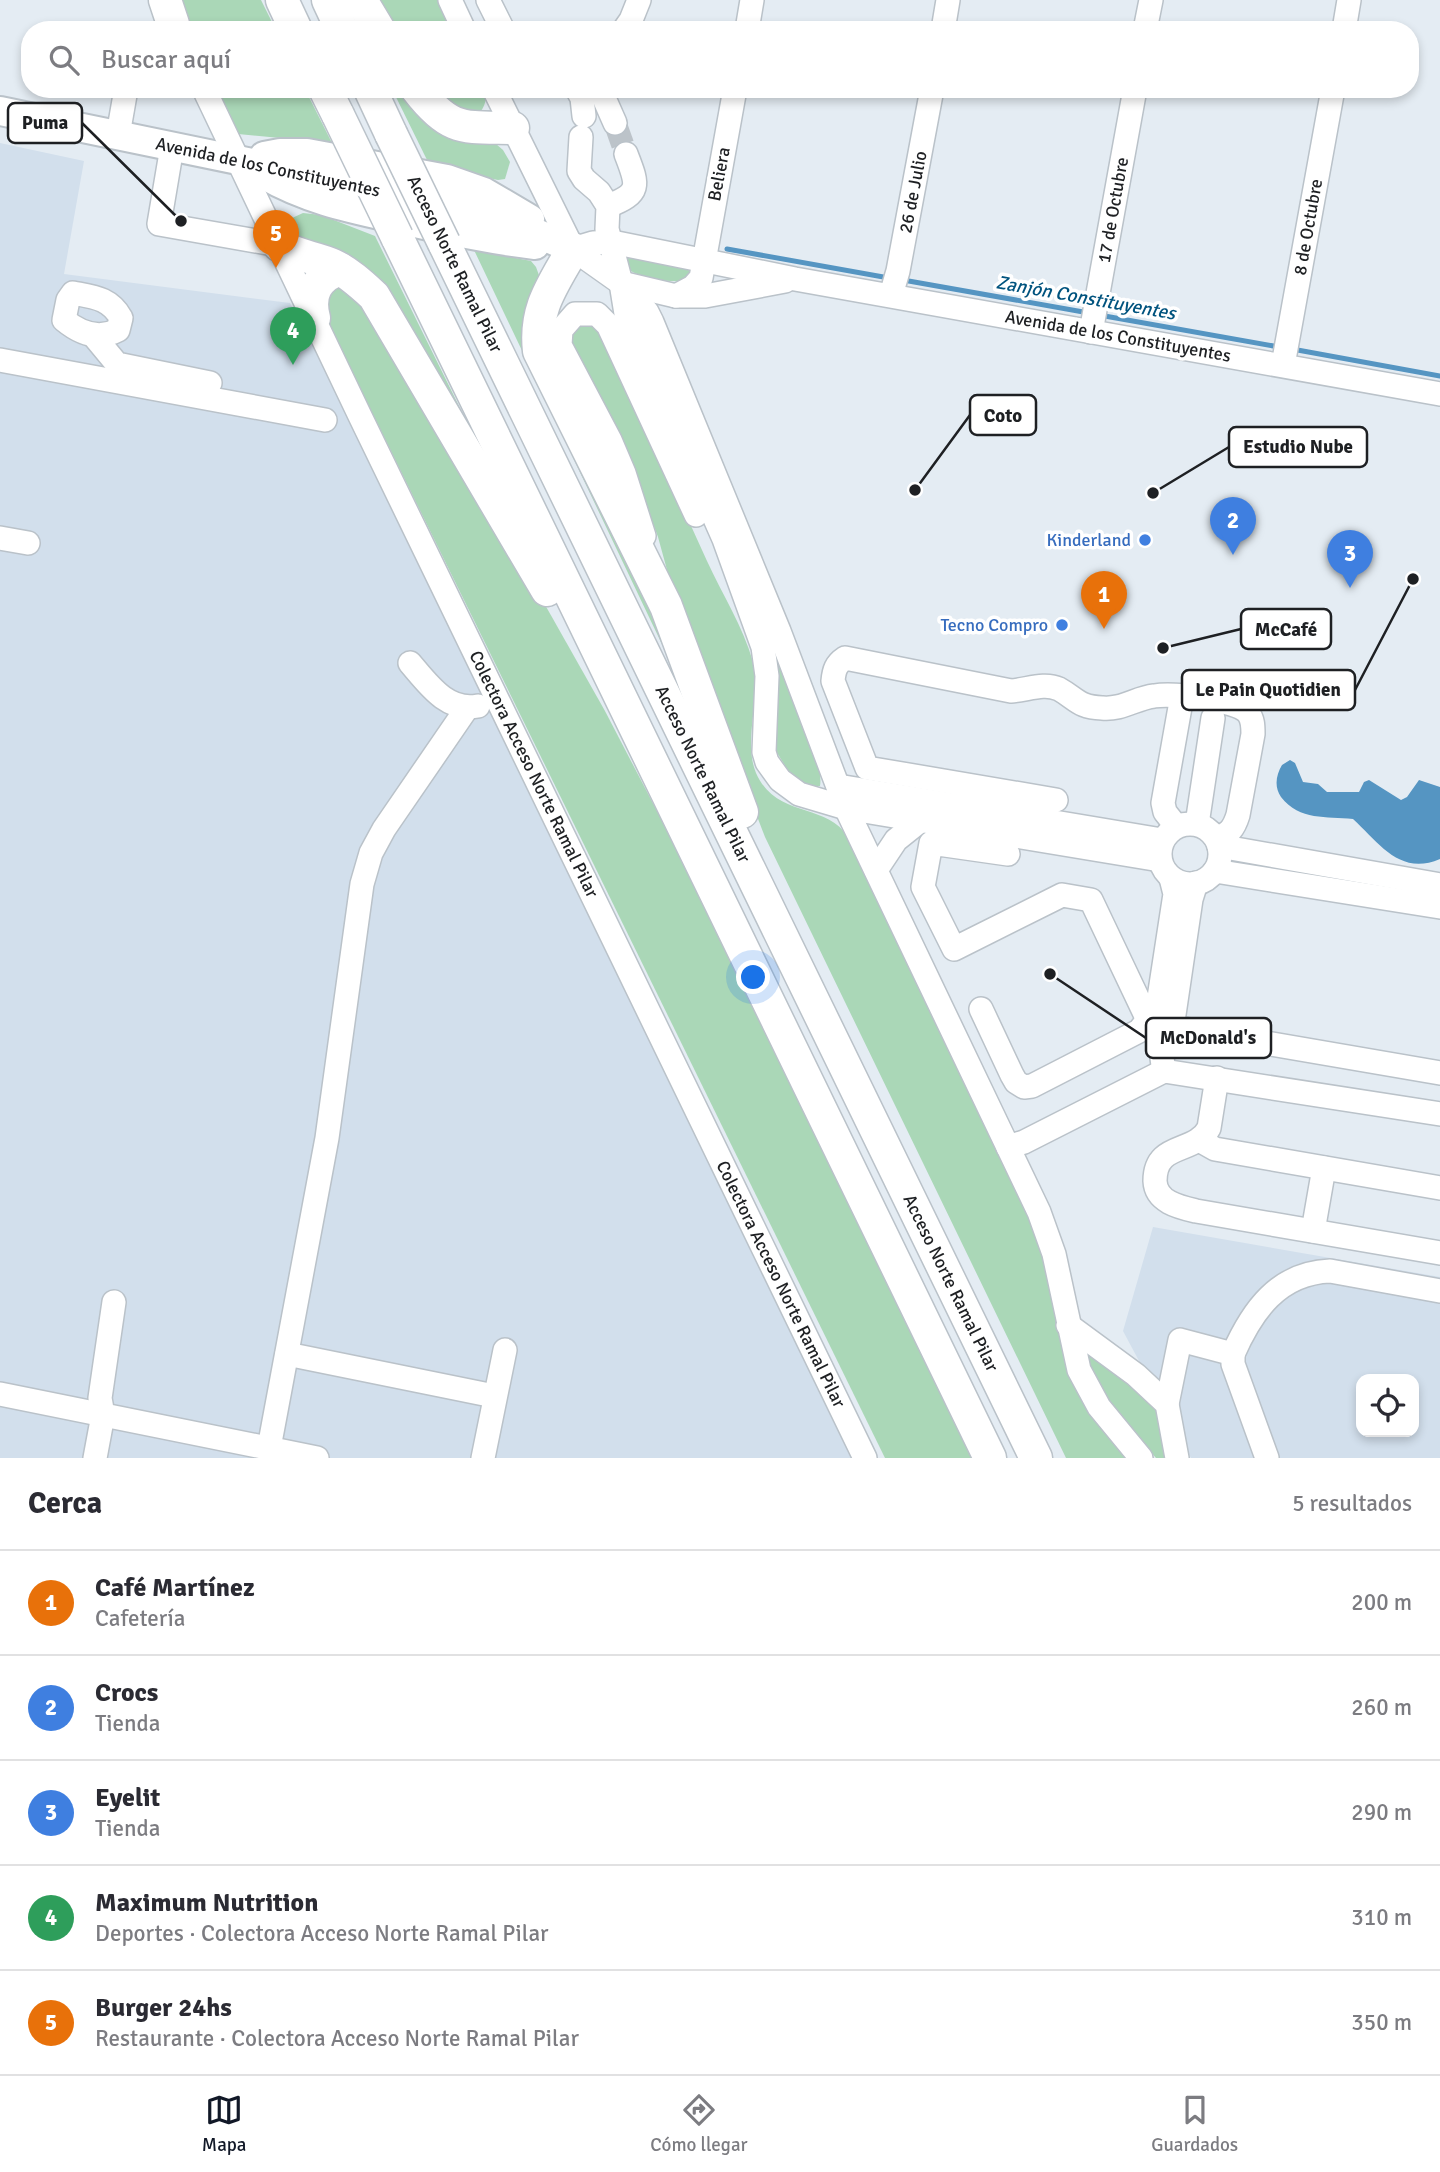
<!DOCTYPE html>
<html lang="es">
<head>
<meta charset="utf-8">
<style>
	body { margin:0; font-family:Signika,sans-serif; background:#f7f7f7; color:#2b2b33 }
	.controls { position:absolute; right:21px; bottom:21px; display:grid; overflow:hidden; border-radius:14px; box-shadow:0 4px 10px #0003 }
	.controls button { width:63px; height:63px; display:grid; place-items:center; padding:0; border:0; border-bottom:2px solid #e1e1e2; background:#fff; color:#2b2b33; font:35px sans-serif }
	.you { position:absolute; left:754px; top:978px; width:24px; height:24px; margin:-18px; border:5px solid #fff; border-radius:50%; background:#1a73e8; box-shadow:0 0 0 10px #1a73e833 }
	.badge { display:grid; place-items:center; width:46px; height:46px; border-radius:50%; background:#111827; color:#fff; font-size:23px; font-weight:700 }
	.pin { position:absolute; translate:-50% -58px; filter:drop-shadow(0 2px 4px #0008) }
	.pin::after { content:''; position:absolute; top:37px; width:24px; height:21px; background:inherit; clip-path:polygon(0 0,100% 0,50% 100%) }
	.list { margin:0; padding:0; list-style:none }
	h2 { display:flex; justify-content:space-between; align-items:center; height:91px; margin:0; padding:0 28px; font-size:30px }
	h2 small { font-size:23px; font-weight:400; color:#7c7c81 }
	.list li { display:grid; grid-template-columns:46px 1fr auto; gap:21px; align-items:center; box-sizing:border-box; height:105px; padding:0 28px; border-top:2px solid #e1e1e2 }
	.list b { display:block; font-size:26px; white-space:nowrap }
	.list p { margin:0; font-size:23px; white-space:nowrap; color:#7c7c81 }
	.list em { font-size:23px; font-style:normal; color:#7c7c81 }
	.icon { flex:none; width:38px; height:38px; fill:none; stroke:currentColor; stroke-width:2; stroke-linecap:round; stroke-linejoin:round }
	.map { position:relative; flex:none; width:1440px; height:1458px; overflow:hidden }
	.search { position:absolute; background:#fff; box-shadow:0 4px 10px #0003; left:21px; right:21px; top:21px; height:77px; display:flex; align-items:center; gap:18px; box-sizing:border-box; padding:0 24px; border-radius:28px; color:#7c7c81; font-size:26px }
	.sheet { height:616px; background:#fff }
	nav { display:flex; justify-content:space-around; align-items:center; box-sizing:border-box; height:98px; border-top:2px solid #e1e1e2; background:#fff; font-size:19px; color:#7c7c81 }
	nav a { display:grid; justify-items:center; gap:4px }
	nav .on { color:#111827 }
	.map>svg:first-child { display:block }
	.built { fill:#d2dfec; fill-rule:evenodd }
	.green { fill:#aad7b7 }
	.water { fill:#5595c2 }
	.lines { fill:none; stroke-linecap:round; stroke-linejoin:round }
	.stream { stroke:#5595c2; stroke-width:5 }
	.minor-tunnel { stroke:#bcc3c9; stroke-width:23; stroke-dasharray:23 11; stroke-linecap:butt }
	.minor-casing { stroke:#bac2c9; stroke-width:26 }
	.major-casing { stroke:#bac2c9; stroke-width:32 }
	.highway-casing { stroke:#bac2c9; stroke-width:35 }
	.minor { stroke:#fff; stroke-width:23 }
	.major { stroke:#fff; stroke-width:28 }
	.highway { stroke:#fff; stroke-width:32 }
	.highway-bridge-casing { stroke:#bac2c9; stroke-width:35; stroke-linecap:butt }
	.highway-bridge { stroke:#fff; stroke-width:32 }
	.shop-dot { fill:#3f7fe0; stroke:#fff; stroke-width:2.5 }
	.labels { text-anchor:middle; stroke-width:7; stroke-linejoin:round; paint-order:stroke }
	.street-label { font-size:18px; fill:#1e2023; stroke:#fff }
	.shop-label { font-size:18px; fill:#366cbe; stroke:#fff; text-anchor:end }
	.water-label { font-size:19px; font-style:italic; fill:#00537e; stroke:#fff }
	.leader { fill:none; stroke:#1e2023; stroke-width:2.5 }
	.callout-dot { fill:#1e2023; stroke:#fff; stroke-width:2.5 }
	.callout { fill:#fff; stroke:#1e2023; stroke-width:2.5 }
	.callout-label { font-size:19px; text-anchor:middle; font-weight:bold; fill:#1e2023 }
</style>
</head>
<body>
<div class="map">
<svg width="1440" height="1458" viewBox="0 0 1440 1458">
	<rect width="100%" height="100%" fill="#e4ecf3"/>
	<g class="built">
		<path d="M0,143L84,161L64,274L290,303L359,433L853,1458H0Z"/>
		<path d="M1153,1227L1440,1277V1458H1191L1123,1331ZM1361,1379H1414V1432H1361Z"/>
	</g>
	<g class="green">
		<path d="M176,0H261L276,30H188Z"/>
		<path d="M372,0H444L459,30H388Z"/>
		<path d="M216,89H305L332,143L238,134Z"/>
		<path d="M392,89H409L489,138L503,150L510,162L505,179L498,180L430,166Z"/>
		<path d="M426,89H486C487,102 484,109 475,118Z"/>
		<path d="M303,213L321,215L375,236L497,483L419,351L293,238L289,226L292,218Z"/>
		<path d="M474,250L531,261L536,267L540,278L525,309L526,331L641,568L679,680Z"/>
		<path d="M624,254L690,267L693,272L686,281C667,282 646,280 629,270Z"/>
		<path d="M341,283L353,290L505,534L605,711L683,861L972,1458H885L328,323L324,309L330,286Z"/>
		<path d="M576,324L598,325C636,403 671,482 707,561C722,594 743,626 753,662C763,694 742,739 756,773C776,819 826,802 848,837L1039,1236L1052,1275L1128,1458H1066L765,837L678,610L658,537L635,476L572,348L569,330Z"/>
		<path d="M774,645C785,674 825,759 820,786H809L790,774L776,751L778,691Z"/>
		<path d="M1084,1347L1151,1403L1162,1420L1170,1458H1156L1111,1406L1095,1377Z"/>
	</g>
	<path class="water" d="M1290,760L1295,763L1303,782L1318,784L1327,792H1359L1364,782L1369,780L1401,800L1407,797L1419,780L1440,787V859C1400,876 1380,844 1353,819C1326,816 1300,821 1281,797C1274,787 1276,775 1282,765Z"/>
	<g class="lines">
		<g class="stream">
			<path d="M727,249L889,278"/>
			<path d="M903,280L1089,313"/>
			<path d="M1099,315L1279,347"/>
			<path d="M1292,349L1440,376"/>
		</g>
		<path class="minor-tunnel" d="M615,123L626,154"/>
		<defs>
			<g id="minor">
				<path d="M450,0L464,30"/>
				<path d="M488,0L503,30"/>
				<path d="M624,30L631,20L639,0"/>
				<path d="M747,30L752,0"/>
				<path d="M943,30L948,0"/>
				<path d="M1145,30L1151,0"/>
				<path d="M1344,30L1349,0"/>
				<path d="M204,89L360,416L865,1458"/>
				<path d="M494,89L573,249L621,283L676,296H705L785,281"/>
				<path d="M577,89L582,98L584,116"/>
				<path d="M600,89L615,123"/>
				<path d="M118,135L126,89"/>
				<path d="M581,137L579,171L584,179L599,192L608,206L607,229L621,283L627,320L724,539L763,647L767,676L764,752L767,762L780,780L799,794L846,808L1160,860"/>
				<path d="M172,147L159,224L279,245"/>
				<path d="M608,206C642,193 638,185 626,154"/>
				<path d="M573,249L593,243L612,242L795,279L1440,394"/>
				<path d="M621,283L647,312L652,322L779,631L846,808L1039,1212L1054,1254L1079,1370L1099,1407L1141,1458"/>
				<path d="M73,293C94,297 110,298 121,318L118,330C99,340 81,334 64,320L68,300Z"/>
				<path d="M891,295L898,271L932,89"/>
				<path d="M676,296L693,287L701,278L735,89"/>
				<path d="M1091,332L1135,89"/>
				<path d="M93,335L117,364L210,383"/>
				<path d="M0,360L325,420"/>
				<path d="M1283,365L1333,89"/>
				<path d="M644,536L624,473L610,440L560,345L561,330L575,314H597L608,325L696,515"/>
				<path d="M0,538L28,543"/>
				<path d="M410,663C428,684 447,712 478,706"/>
				<path d="M838,786L1162,840"/>
				<path d="M1056,800L867,768L833,681C834,670 836,664 845,658L1011,691C1027,690 1044,682 1059,689C1077,699 1078,707 1102,708C1122,710 1136,698 1154,696C1172,693 1237,699 1248,713C1253,719 1253,726 1253,734L1238,815C1234,828 1229,835 1216,838"/>
				<circle cx="1190" cy="854" r="30"/>
				<path d="M1197,824L1213,718"/>
				<path d="M1176,826L1165,812L1163,803L1182,696"/>
				<path d="M1219,846L1440,885"/>
				<path d="M1008,854L931,843L923,887L954,949L1062,895L1091,900L1148,1020L1155,1024L1440,1073"/>
				<path d="M876,870L896,840L921,820"/>
				<path d="M1215,871L1440,907"/>
				<path d="M981,1009L1012,1075L1016,1082L1024,1087L1032,1086L1139,1031L1148,1020"/>
				<path d="M1164,1040L1172,1028L1191,899L1196,883"/>
				<path d="M1164,1071C1161,1055 1161,1040 1155,1024L1175,894L1171,878"/>
				<path d="M1217,1078L1209,1128C1195,1155 1155,1141 1155,1181C1156,1202 1179,1207 1196,1211L1440,1253"/>
				<path d="M1199,1140L1215,1149L1440,1188"/>
				<path d="M1008,1147L1024,1142L1164,1071L1440,1114"/>
				<path d="M1313,1231L1324,1168"/>
				<path d="M1068,1325L1136,1375L1167,1404L1177,1458"/>
				<path d="M287,1354L494,1396"/>
				<path d="M1233,1354C1252,1311 1278,1273 1330,1271L1440,1291"/>
				<path d="M0,1394L317,1458"/>
				<path d="M1167,1404L1180,1340L1233,1354V1364L1267,1458"/>
				<path d="M269,1448L327,1138L362,884L371,853L384,829L467,708"/>
				<path d="M95,1458L103,1415L100,1398L114,1302"/>
				<path d="M483,1458L505,1350"/>
			</g>
			<g id="major">
				<path d="M0,111L349,183L518,225L573,249"/>
				<path d="M264,156L280,153H307L447,179L484,192L530,219"/>
				<path d="M264,175C309,201 353,209 402,220C447,230 490,240 535,245"/>
			</g>
			<g id="highway">
				<path d="M165,0L173,24"/>
				<path d="M282,0L296,30"/>
				<path d="M328,0L342,30"/>
				<path d="M361,0L379,30"/>
				<path d="M325,89L338,115"/>
				<path d="M370,89L391,134"/>
				<path d="M417,89C450,132 463,127 513,128"/>
				<path d="M397,237L990,1458"/>
				<path d="M444,243L1036,1458"/>
				<path d="M279,245C296,256 315,257 333,265C348,272 362,285 374,296L547,590"/>
				<path d="M573,249C553,285 534,308 539,351L666,606L742,812"/>
				<path d="M314,318C308,295 316,277 340,269"/>
			</g>
		</defs>
		<use href="#minor" class="minor-casing"/>
		<use href="#major" class="major-casing"/>
		<use href="#highway" class="highway-casing"/>
		<use href="#minor" class="minor"/>
		<use href="#major" class="major"/>
		<use href="#highway" class="highway"/>
		<defs>
			<g id="highway-bridge">
				<path d="M338,115L397,237"/>
				<path d="M391,134L444,243"/>
			</g>
		</defs>
		<use href="#highway-bridge" class="highway-bridge-casing"/>
		<use href="#highway-bridge" class="highway-bridge"/>
	</g>
	<g class="shop-dot">
		<circle cx="1145" cy="540" r="7"/>
		<circle cx="1062" cy="625" r="7"/>
	</g>
	<g class="labels">
		<g class="street-label">
			<text transform="translate(268 167) rotate(12)" y="6">Avenida de los Constituyentes</text>
			<text transform="translate(719 174) rotate(-79)" y="6">Beliera</text>
			<text transform="translate(913 192) rotate(-79)" y="6">26 de Julio</text>
			<text transform="translate(1113 210) rotate(-80)" y="6">17 de Octubre</text>
			<text transform="translate(1308 227) rotate(-80)" y="6">8 de Octubre</text>
			<text transform="translate(455 264) rotate(64)" y="6">Acceso Norte Ramal Pilar</text>
			<text transform="translate(1118 336) rotate(10)" y="6">Avenida de los Constituyentes</text>
			<text transform="translate(534 774) rotate(64)" y="6">Colectora Acceso Norte Ramal Pilar</text>
			<text transform="translate(703 774) rotate(64)" y="6">Acceso Norte Ramal Pilar</text>
			<text transform="translate(951 1283) rotate(64)" y="6">Acceso Norte Ramal Pilar</text>
			<text transform="translate(781 1284) rotate(64)" y="6">Colectora Acceso Norte Ramal Pilar</text>
		</g>
		<g class="shop-label">
			<text x="1131" y="546">Kinderland</text>
			<text x="1048" y="631">Tecno Compro</text>
		</g>
		<g class="water-label">
			<text transform="translate(1086 297) rotate(10)" y="7">Zanjón Constituyentes</text>
		</g>
	</g>
	<path class="leader" d="M181 221L82 123M915 490L970 415M1153 493L1229 447M1163 648L1241 629M1413 579L1355 690M1050 974L1146 1038"/>
	<g class="callout-dot">
		<circle cx="181" cy="221" r="7"/>
		<circle cx="915" cy="490" r="7"/>
		<circle cx="1153" cy="493" r="7"/>
		<circle cx="1163" cy="648" r="7"/>
		<circle cx="1413" cy="579" r="7"/>
		<circle cx="1050" cy="974" r="7"/>
	</g>
	<g class="callout">
		<rect x="8" y="103" width="74" height="40" rx="7"/>
		<rect x="970" y="395" width="66" height="40" rx="7"/>
		<rect x="1229" y="427" width="138" height="40" rx="7"/>
		<rect x="1241" y="609" width="90" height="40" rx="7"/>
		<rect x="1182" y="670" width="173" height="40" rx="7"/>
		<rect x="1146" y="1018" width="125" height="40" rx="7"/>
	</g>
	<g class="callout-label">
		<text x="45" y="129">Puma</text>
		<text x="1003" y="422">Coto</text>
		<text x="1298" y="453">Estudio Nube</text>
		<text x="1286" y="636">McCafé</text>
		<text x="1268" y="696">Le Pain Quotidien</text>
		<text x="1208" y="1044">McDonald's</text>
	</g>
</svg>
<div class="controls">
<button><svg class="icon" aria-label="locate" viewBox="0 0 24 24"><circle cx="12" cy="12" r="6"/><path d="M12 2v4M12 18v4M2 12h4M18 12h4"/></svg></button>
</div>
<div class="you"></div>
<div class="pin badge" style="left:1104px;top:629px;background:#e8710a">1</div>
<div class="pin badge" style="left:1233px;top:555px;background:#3f7fe0">2</div>
<div class="pin badge" style="left:1350px;top:588px;background:#3f7fe0">3</div>
<div class="pin badge" style="left:293px;top:365px;background:#2e9e5b">4</div>
<div class="pin badge" style="left:276px;top:268px;background:#e8710a">5</div>
<div class="search"><svg class="icon" aria-label="search" viewBox="0 0 24 24"><circle cx="10" cy="10" r="6"/><path d="M15 15l6 6"/></svg>Buscar aquí</div>
</div>
<section class="sheet">
<h2>Cerca<small>5 resultados</small></h2>
<ul class="list">
<li><span class="badge" style="background:#e8710a">1</span><div><b>Café Martínez</b><p>Cafetería</p></div><em>200 m</em></li>
<li><span class="badge" style="background:#3f7fe0">2</span><div><b>Crocs</b><p>Tienda</p></div><em>260 m</em></li>
<li><span class="badge" style="background:#3f7fe0">3</span><div><b>Eyelit</b><p>Tienda</p></div><em>290 m</em></li>
<li><span class="badge" style="background:#2e9e5b">4</span><div><b>Maximum Nutrition</b><p>Deportes · Colectora Acceso Norte Ramal Pilar</p></div><em>310 m</em></li>
<li><span class="badge" style="background:#e8710a">5</span><div><b>Burger 24hs</b><p>Restaurante · Colectora Acceso Norte Ramal Pilar</p></div><em>350 m</em></li>
</ul>
</section>
<nav>
<a class="on"><svg class="icon" aria-label="map" viewBox="0 0 24 24"><path d="M3 6l6-2 6 2 6-2v14l-6 2-6-2-6 2zM9 4v14M15 6v14"/></svg>Mapa</a>
<a><svg class="icon" aria-label="directions" viewBox="0 0 24 24"><path d="M12 3l9 9-9 9-9-9zM9 14v-3h6M13 9l2 2-2 2"/></svg>Cómo llegar</a>
<a><svg class="icon" aria-label="saved" viewBox="0 0 24 24"><path d="M7 4h10v16l-5-4-5 4z"/></svg>Guardados</a>
</nav>
</body>
</html>
